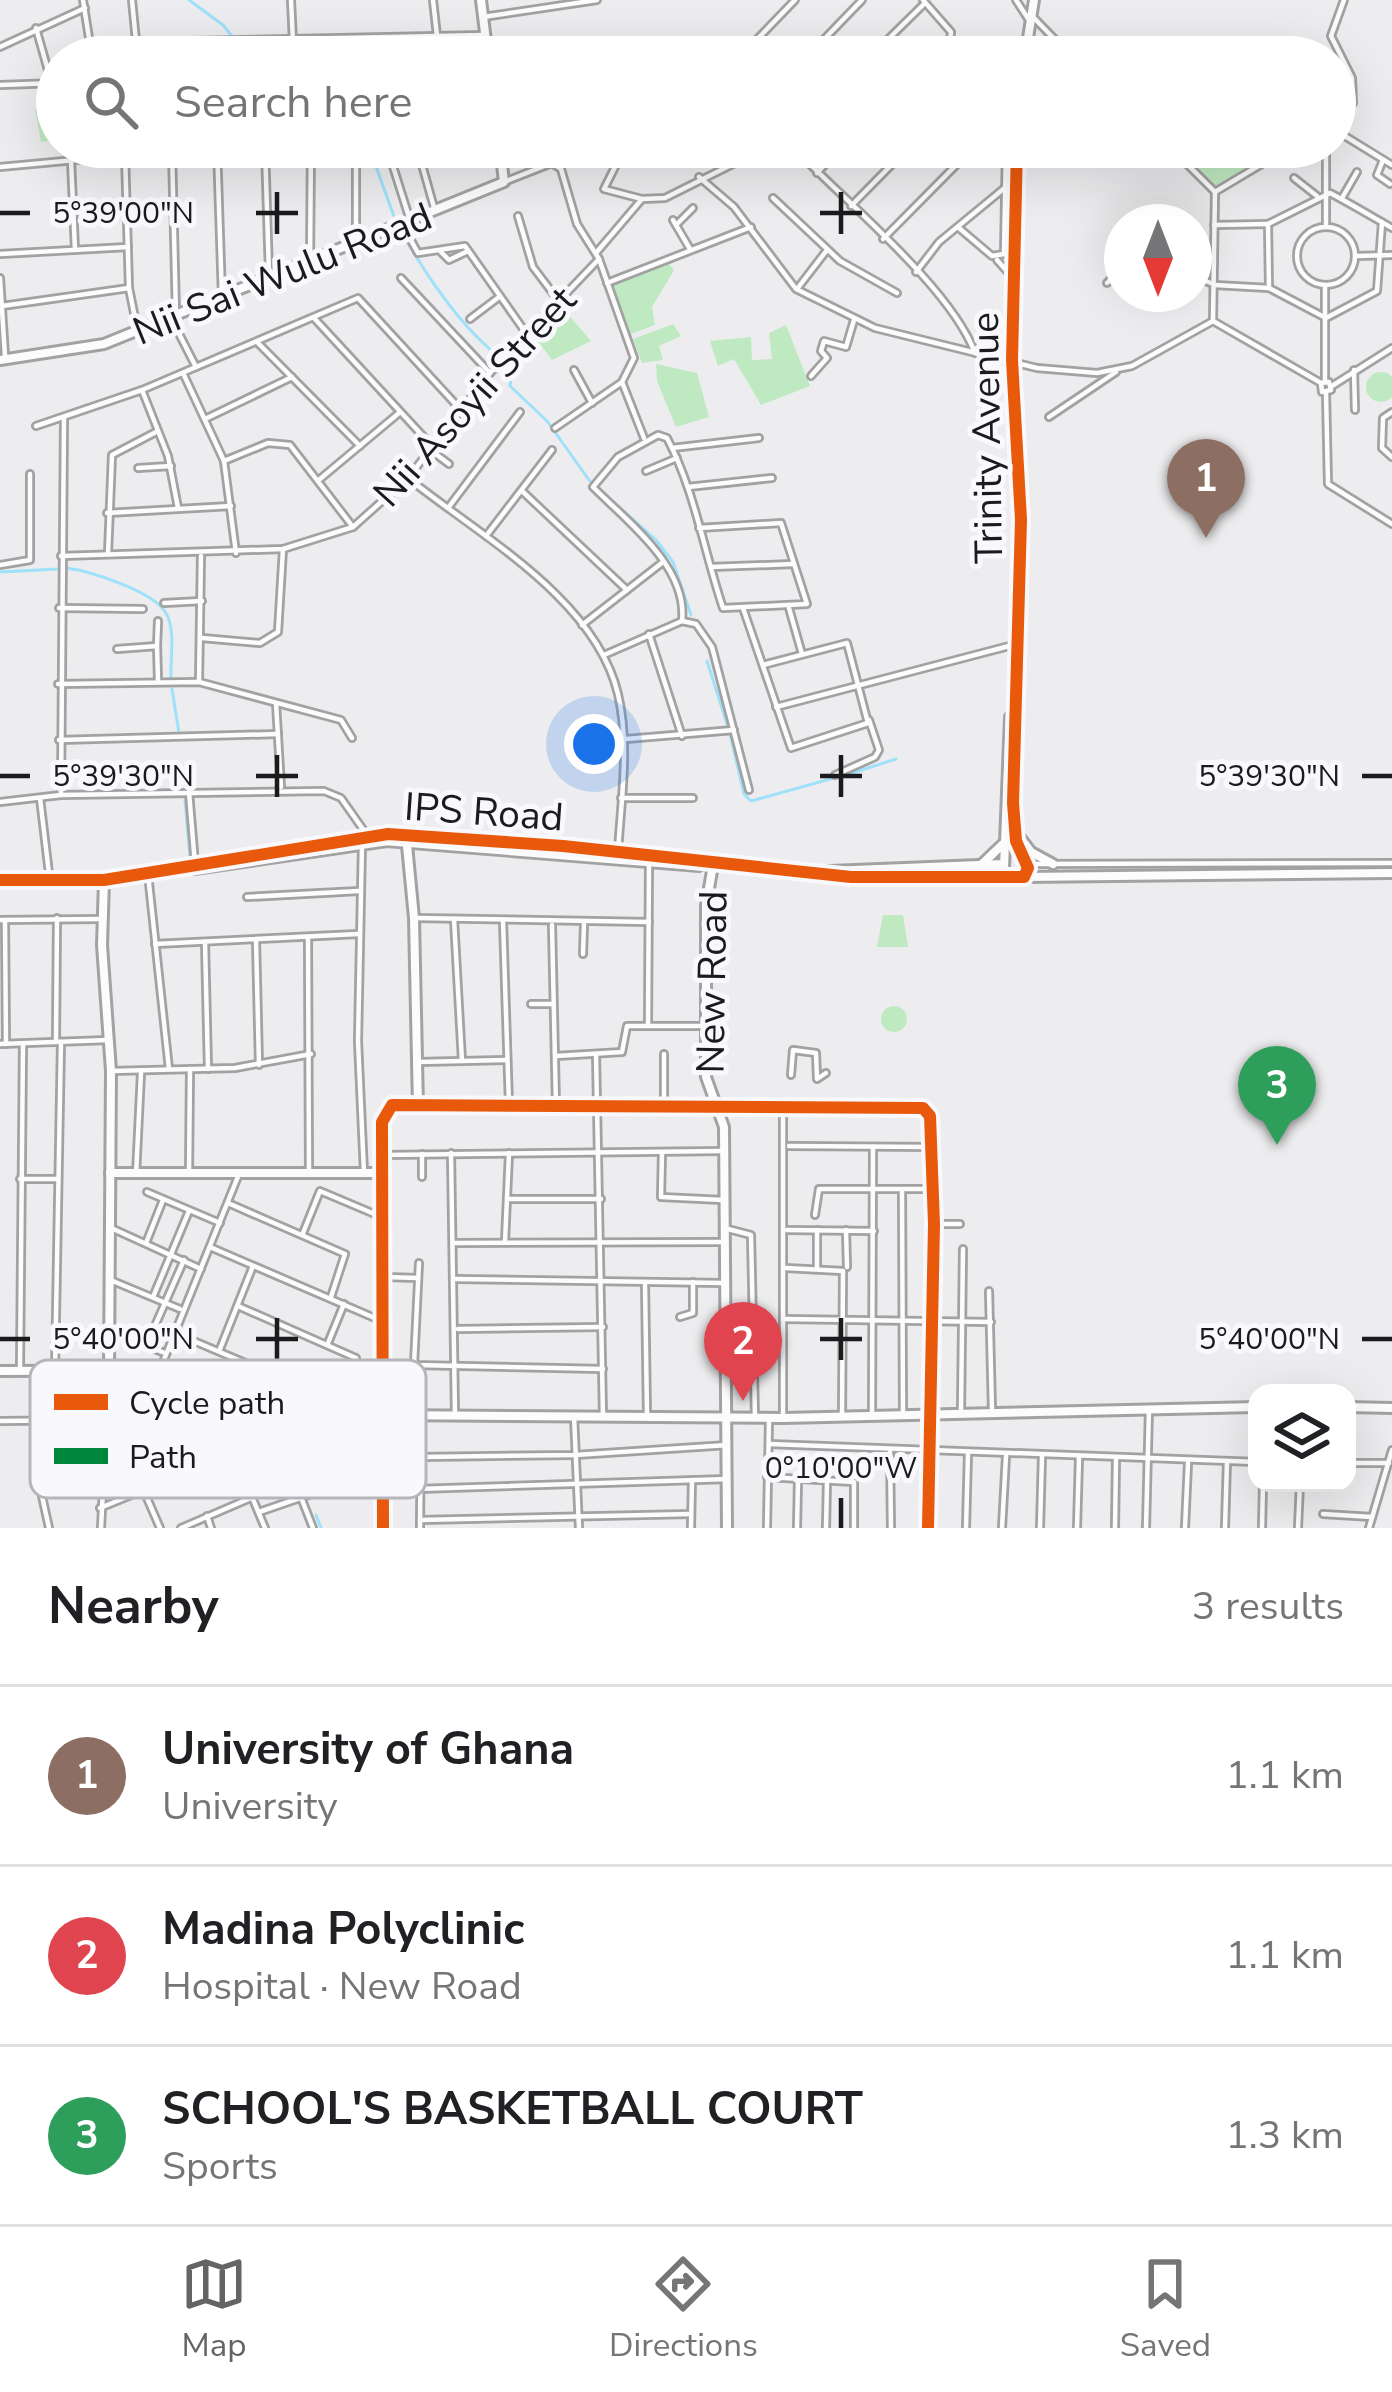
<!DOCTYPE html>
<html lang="en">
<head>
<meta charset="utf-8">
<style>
	body { margin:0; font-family:"Nunito Sans",sans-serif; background:#f2f2f2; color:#202124 }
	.controls { position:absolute; right:36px; bottom:36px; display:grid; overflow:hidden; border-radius:24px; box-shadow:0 12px 48px #0002 }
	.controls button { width:108px; height:108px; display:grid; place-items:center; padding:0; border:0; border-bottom:3px solid #e0e0e0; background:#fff; color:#202124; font:60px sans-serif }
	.compass { position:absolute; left:1104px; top:204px; width:108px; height:108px; border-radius:50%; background:#fff; box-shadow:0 12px 48px #0002; rotate:180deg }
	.you { position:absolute; left:594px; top:744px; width:42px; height:42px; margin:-30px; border:9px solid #fff; border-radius:50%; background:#1a73e8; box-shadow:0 0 0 18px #1a73e833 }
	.badge { display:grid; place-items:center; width:78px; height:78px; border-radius:50%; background:#646466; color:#fff; font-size:39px; font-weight:700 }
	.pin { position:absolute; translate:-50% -99px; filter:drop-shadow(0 3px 6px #0008) }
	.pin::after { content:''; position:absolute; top:63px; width:42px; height:36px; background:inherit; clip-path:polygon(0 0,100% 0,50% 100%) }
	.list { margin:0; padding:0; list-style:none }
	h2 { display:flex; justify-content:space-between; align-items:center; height:156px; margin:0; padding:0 48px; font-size:51px }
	h2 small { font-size:39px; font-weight:400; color:#757577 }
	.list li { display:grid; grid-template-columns:78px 1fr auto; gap:36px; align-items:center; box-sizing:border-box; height:180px; padding:0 48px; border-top:3px solid #e0e0e0 }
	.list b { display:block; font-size:45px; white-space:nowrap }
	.list p { margin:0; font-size:39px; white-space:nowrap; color:#757577 }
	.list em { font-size:39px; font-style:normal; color:#757577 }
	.icon { flex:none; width:66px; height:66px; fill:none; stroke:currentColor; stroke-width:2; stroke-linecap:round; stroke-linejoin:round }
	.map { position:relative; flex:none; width:1392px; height:1528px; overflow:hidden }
	.search { position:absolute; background:#fff; box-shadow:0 12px 48px #0002; left:36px; right:36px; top:36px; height:132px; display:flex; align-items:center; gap:30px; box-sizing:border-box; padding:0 42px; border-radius:66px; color:#757577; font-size:45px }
	.sheet { height:696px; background:#fff }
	nav { display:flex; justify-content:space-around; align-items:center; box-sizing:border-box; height:168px; border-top:3px solid #e0e0e0; background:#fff; font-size:33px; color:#757577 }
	nav a { display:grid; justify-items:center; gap:6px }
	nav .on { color:#646466 }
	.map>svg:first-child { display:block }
	.green { fill:#bfe9c1 }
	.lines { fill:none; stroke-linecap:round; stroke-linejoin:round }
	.stream { stroke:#9fe1fa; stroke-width:3 }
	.minor-casing { stroke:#a2a2a3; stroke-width:10 }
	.tertiary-casing { stroke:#a2a2a3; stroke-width:14 }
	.minor { stroke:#fcfcfd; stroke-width:4.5 }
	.tertiary { stroke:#fcfcfd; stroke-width:8 }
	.quiet { stroke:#00873e; stroke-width:9; stroke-dasharray:18 9; stroke-linecap:butt }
	.cycleway-casing { stroke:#f9f9fd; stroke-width:20 }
	.cycleway { stroke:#e8590c; stroke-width:12 }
	.ticks { fill:none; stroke:#1b1b1d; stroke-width:4.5 }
	.labels { text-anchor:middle; stroke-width:10; stroke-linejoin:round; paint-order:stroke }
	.street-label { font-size:39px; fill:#1b1b1d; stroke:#f9f9fd }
	.key { fill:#f9f9fd; stroke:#b6b6ba; stroke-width:3 }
	.key-label { font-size:33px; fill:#1b1b1d }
	.ticks-label { font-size:30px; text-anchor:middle; fill:#1b1b1d; stroke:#f9f9fd; stroke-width:10; stroke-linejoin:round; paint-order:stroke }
</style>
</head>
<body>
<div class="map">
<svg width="1392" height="1528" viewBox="0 0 1392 1528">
	<rect width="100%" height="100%" fill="#ededef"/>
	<g class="green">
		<path d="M57,106V139L41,142L35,109Z"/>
		<path d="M1201,147H1285L1215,189L1187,160Z"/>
		<path d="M668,263L674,270L652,307L655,325L631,334L612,284Z"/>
		<path d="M561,306L591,341L552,360L534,335Z"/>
		<path d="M673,324L681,336L659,346L663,360L642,363L633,339Z"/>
		<path d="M786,325L810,386L761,405L734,359L718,366L710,341L751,337L752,360L772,359L769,333Z"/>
		<path d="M656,364L697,373L709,417L676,427L657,381Z"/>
		<circle cx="1381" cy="387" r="15"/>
		<path d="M883,915H903L908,947H877Z"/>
		<circle cx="894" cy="1019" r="13"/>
	</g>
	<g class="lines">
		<g class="stream">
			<path d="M189,0L223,25L249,57"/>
			<path d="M369,147L396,222"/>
			<path d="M401,231C427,277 459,325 499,357"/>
			<path d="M505,362L512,368L510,386L547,421L589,480L656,540L673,562L691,615"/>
			<path d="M66,568C90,571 153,591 166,613C176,630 170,660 171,679"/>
			<path d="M0,572L58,569"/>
			<path d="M707,661L728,727"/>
			<path d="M172,689L179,733"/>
			<path d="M730,734L744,794L751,801L834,778"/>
			<path d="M846,775L896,759"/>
			<path d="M185,800L190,858"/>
			<path d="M316,1515L321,1528"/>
		</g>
		<defs>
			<g id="minor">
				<path d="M83,0L92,57"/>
				<path d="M132,0L136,41"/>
				<path d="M291,0L293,42"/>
				<path d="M433,0L437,36"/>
				<path d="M923,0L951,32L950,42L934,57"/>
				<path d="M1016,0L1029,20"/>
				<path d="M483,17L597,0"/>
				<path d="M1034,18L1072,57"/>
				<path d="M36,28L49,74"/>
				<path d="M91,43L485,35"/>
				<path d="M0,47L85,8"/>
				<path d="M740,57L795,0"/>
				<path d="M807,57L862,0"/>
				<path d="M870,57L925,3"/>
				<path d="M996,57L1009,47H1027"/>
				<path d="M0,85L57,83"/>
				<path d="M1335,121L1353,103L1352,78L1331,36L1344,0"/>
				<path d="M1335,130L1392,165"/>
				<path d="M217,147L222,297"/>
				<path d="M265,147L269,274"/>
				<path d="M417,147L435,211"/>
				<path d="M625,147L604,189L642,199"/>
				<path d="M793,147C844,201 950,286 975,353"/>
				<path d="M1170,147L1215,192"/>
				<path d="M1326,147V224"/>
				<path d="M125,154L129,288L137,328"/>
				<path d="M463,157L500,148"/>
				<path d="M71,160L75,250"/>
				<path d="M391,160L409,217"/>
				<path d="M1383,160L1377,175L1390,184"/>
				<path d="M0,167L172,151L176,315"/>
				<path d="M817,173L841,147"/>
				<path d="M699,177L734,207L796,289L875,328L1037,368L1097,373L1132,366L1213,321L1321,383"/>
				<path d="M1294,178L1317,196"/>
				<path d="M504,182L552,163L561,169L577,224L599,259L634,358L622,382L555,428"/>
				<path d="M1215,192L1290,147"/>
				<path d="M773,198L840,261L897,293"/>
				<path d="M1342,198L1357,172"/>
				<path d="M851,206L909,147"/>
				<path d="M518,216L533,267L558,300"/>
				<path d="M673,220L690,249"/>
				<path d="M1382,222L1377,291L1326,318L1269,288L1268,224L1330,193C1351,204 1371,216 1392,228"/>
				<path d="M677,224L693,208"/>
				<path d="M1214,225L1268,224"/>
				<path d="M403,226L418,253L465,246L526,333"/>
				<circle cx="1326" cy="256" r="29"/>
				<path d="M959,228L992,256L1004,254L1006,147"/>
				<path d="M883,239L974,147"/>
				<path d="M356,244V154"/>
				<path d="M441,252L449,260L468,251"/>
				<path d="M596,253L642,199L665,198L767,147"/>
				<path d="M0,254L128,247"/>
				<path d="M1356,256L1392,255"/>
				<path d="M997,260L1013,278"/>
				<path d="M310,261L311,147"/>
				<path d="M916,272L939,242L1007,186"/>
				<path d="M1194,277L1211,283"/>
				<path d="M0,278L5,356"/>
				<path d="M401,278L490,373"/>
				<path d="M607,283L751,227"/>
				<path d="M1107,283L1122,268"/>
				<path d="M1215,285L1269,288"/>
				<path d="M797,289L827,250"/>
				<path d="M2,306L129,288"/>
				<path d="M171,318L196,367"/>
				<path d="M314,318L432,446"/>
				<path d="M470,319L499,297"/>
				<path d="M1213,321L1215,192"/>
				<path d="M257,342L360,446"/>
				<path d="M574,370L592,403"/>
				<path d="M1354,370L1355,410"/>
				<path d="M183,373L224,461L236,553"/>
				<path d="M811,376L827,358L821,351L824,341L846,347L854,320"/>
				<path d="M1325,381V287"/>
				<path d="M622,382L644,438"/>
				<path d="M1329,382L1331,390L1322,392L1321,383Z"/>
				<path d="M1332,386L1392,348"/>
				<path d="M142,390L168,456L178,508"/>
				<path d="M1326,393L1328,484L1392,524"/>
				<path d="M1392,412L1383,418L1382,448L1392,457"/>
				<path d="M1049,417L1116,372"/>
				<path d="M205,419L292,377"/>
				<path d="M36,426L142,390L358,298L461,410"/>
				<path d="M672,448L759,438"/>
				<path d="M429,449L449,464"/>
				<path d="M224,461L268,443L290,445L353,527"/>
				<path d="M138,468L171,466"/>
				<path d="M646,471L677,458"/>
				<path d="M408,478C480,536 595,598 618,694C630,745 621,801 618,852"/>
				<path d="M320,479L399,413"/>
				<path d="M688,487L772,478"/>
				<path d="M522,491L627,590"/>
				<path d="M448,508L520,412"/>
				<path d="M107,513L231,506"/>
				<path d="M486,536L552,450"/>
				<path d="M108,554L112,455L156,432"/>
				<path d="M61,556L283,549L353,527L408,478L490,373L599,259"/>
				<path d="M0,565L30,560V474"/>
				<path d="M711,567L793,564"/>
				<path d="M164,603L202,601"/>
				<path d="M59,608L143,609"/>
				<path d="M743,608L791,748L868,723L847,643L763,665"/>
				<path d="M789,608L802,654"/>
				<path d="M682,621C688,567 627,521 593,487L618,457L658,435L667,438C695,491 704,552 723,608L807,604L781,523L699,528"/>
				<path d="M582,625L663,562"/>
				<path d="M649,634L682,736"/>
				<path d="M202,638L260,643L278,632L283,549"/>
				<path d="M157,646L158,621"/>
				<path d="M117,649L157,646L158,681"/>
				<path d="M604,655L682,621L696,624L712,647L749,790"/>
				<path d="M199,682L201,556"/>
				<path d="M58,684L199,682L341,720L352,738"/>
				<path d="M276,703L281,787"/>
				<path d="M776,707L1013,645"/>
				<path d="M626,739L734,730"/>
				<path d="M59,740L278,734"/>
				<path d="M835,775L875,757L879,750L869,720"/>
				<path d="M189,792L195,864"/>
				<path d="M61,795L64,419"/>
				<path d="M40,798L50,882"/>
				<path d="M621,798H693"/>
				<path d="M0,802L61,795L324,791L341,798L367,835"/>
				<path d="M362,844L358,1041L364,1173"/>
				<path d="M1028,864L1392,863"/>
				<path d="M186,868L195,871L387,843L699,868L707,864"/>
				<path d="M148,874L169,1069"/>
				<path d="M247,897L359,891"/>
				<path d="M415,918L649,922"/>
				<path d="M454,919L462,1061"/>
				<path d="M0,920L101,919"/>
				<path d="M5,920L6,1044"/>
				<path d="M503,921L509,1105"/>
				<path d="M552,925L556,1106"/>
				<path d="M308,937L309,1173"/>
				<path d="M256,940L259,1065"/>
				<path d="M205,942L208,1069"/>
				<path d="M155,944L358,934"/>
				<path d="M583,954L584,924"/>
				<path d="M531,1004H553"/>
				<path d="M648,1026L649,863"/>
				<path d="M56,1042L57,918"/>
				<path d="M0,1044L108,1040"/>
				<path d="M596,1054L603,1416"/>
				<path d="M556,1056L622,1052L627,1026H708"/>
				<path d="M418,1062L506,1060"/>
				<path d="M111,1071L235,1068L311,1054"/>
				<path d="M791,1075L793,1050L816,1053L817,1079L826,1073"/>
				<path d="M664,1105V1054"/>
				<path d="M418,1107L923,1108L930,1116L934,1224L928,1528"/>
				<path d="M789,1146L933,1147"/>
				<path d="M662,1152L661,1197L723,1200"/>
				<path d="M451,1153L455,1415"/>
				<path d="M383,1155L724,1151"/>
				<path d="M189,1174L190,1069"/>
				<path d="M136,1175L141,1073"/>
				<path d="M422,1177V1154"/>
				<path d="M20,1179H56"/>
				<path d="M902,1190L903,1414"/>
				<path d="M147,1192L220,1223"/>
				<path d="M507,1199H601"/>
				<path d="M228,1203L345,1254L331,1297"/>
				<path d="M815,1215L819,1189H934"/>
				<path d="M936,1224H960"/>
				<path d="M109,1227L201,1269"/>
				<path d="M728,1229L751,1235L755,1418"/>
				<path d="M787,1230L874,1231"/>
				<path d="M846,1230L847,1267"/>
				<path d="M303,1233L320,1191L384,1218"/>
				<path d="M505,1242L509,1153"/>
				<path d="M146,1243L163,1200"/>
				<path d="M455,1243L722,1242"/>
				<path d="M210,1247L384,1322"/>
				<path d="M419,1263L414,1365L603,1369"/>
				<path d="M817,1267V1230"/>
				<path d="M786,1268L843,1271L842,1417"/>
				<path d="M385,1277L418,1278"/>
				<path d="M108,1279L180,1309"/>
				<path d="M456,1279L723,1283"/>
				<path d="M645,1283L647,1415"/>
				<path d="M989,1291L992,1410"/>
				<path d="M153,1297L189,1211"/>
				<path d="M238,1306L356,1358"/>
				<path d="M680,1317L693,1313V1282"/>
				<path d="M784,1319L991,1322"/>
				<path d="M458,1329L603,1327"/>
				<path d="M110,1332L165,1353"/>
				<path d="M175,1333L255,1367"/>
				<path d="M328,1343L344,1304"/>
				<path d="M147,1344L184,1260"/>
				<path d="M220,1349L253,1266"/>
				<path d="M20,1368L23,1044"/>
				<path d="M251,1369L313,1528"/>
				<path d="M55,1371L61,1042"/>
				<path d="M961,1411L963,1249"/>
				<path d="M574,1416L579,1528"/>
				<path d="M872,1417L873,1147"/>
				<path d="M783,1418V1107"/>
				<path d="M0,1421L102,1420"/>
				<path d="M41,1421L35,1464L49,1528"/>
				<path d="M175,1428L159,1372L239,1174"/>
				<path d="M769,1444L1257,1462"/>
				<path d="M890,1452L891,1528"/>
				<path d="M234,1454L265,1528"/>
				<path d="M421,1457L575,1455L728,1445"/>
				<path d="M100,1461L259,1393"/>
				<path d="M1347,1463H1389"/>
				<path d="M186,1473L193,1490"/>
				<path d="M767,1477L854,1482V1528"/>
				<path d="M386,1490L728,1479"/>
				<path d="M144,1491L160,1528"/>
				<path d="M100,1508L277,1435"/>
				<path d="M259,1512L384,1469"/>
				<path d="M1323,1514L1372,1517"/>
				<path d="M207,1516L211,1528"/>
				<path d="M420,1520L691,1514"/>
				<path d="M101,1528L109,1372"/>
				<path d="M181,1528L253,1497"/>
				<path d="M420,1528L421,1414"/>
				<path d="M691,1528L692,1480"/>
				<path d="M767,1528L769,1420"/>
				<path d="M797,1528L798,1480"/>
				<path d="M826,1528L827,1481"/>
				<path d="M966,1528L968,1453"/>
				<path d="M1002,1528L1006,1456"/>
				<path d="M1040,1528L1042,1456"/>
				<path d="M1077,1528L1079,1458"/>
				<path d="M1115,1528L1116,1459"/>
				<path d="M1146,1528L1149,1408"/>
				<path d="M1185,1528L1188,1463"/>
				<path d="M1225,1528L1227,1461"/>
				<path d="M1262,1528L1263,1483"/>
				<path d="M1298,1528L1300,1483"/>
				<path d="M1369,1528L1392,1450"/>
			</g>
			<g id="tertiary">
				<path d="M481,0L488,57"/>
				<path d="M1025,57L1034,0"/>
				<path d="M0,360L104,344L504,182L500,147"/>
				<path d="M1018,835L1031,852L1053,864"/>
				<path d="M713,865L706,906V1077L724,1127L727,1528"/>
				<path d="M980,866L1003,844"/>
				<path d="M830,871L1004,864"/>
				<path d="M1008,877L1004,868L1010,717"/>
				<path d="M1024,877L1392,873"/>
				<path d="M0,880H104L388,834L563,846L851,877H1024L1028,868L1016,841L1013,803L1021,520L1012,360L1017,147"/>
				<path d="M104,880L102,945L111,1071L109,1372"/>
				<path d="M110,1173H384"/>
				<path d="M0,1371L385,1369"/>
				<path d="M1347,1407L1392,1408"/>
				<path d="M384,1415L783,1418L1257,1407"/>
				<path d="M383,1528L382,1118L392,1105L418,1107L414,918L406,835"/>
			</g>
		</defs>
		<use href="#minor" class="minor-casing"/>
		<use href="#tertiary" class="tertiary-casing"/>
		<use href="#minor" class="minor"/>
		<use href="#tertiary" class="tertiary"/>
		<path class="quiet" d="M172,151L217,147"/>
		<defs>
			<g id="cycleway">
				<path d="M0,880H104L388,834L563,846L851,877H1024L1028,868L1016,841L1013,803L1021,520L1012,360L1017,147"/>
				<path d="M383,1528L382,1122L392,1105L923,1108L930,1116L934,1224L928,1528"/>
			</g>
		</defs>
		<use href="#cycleway" class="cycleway-casing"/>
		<use href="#cycleway" class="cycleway"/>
	</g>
	<path class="ticks" d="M277,192V234M841,192V234M0,213H30M256,213H298M820,213H862M277,755V797M841,755V797M0,776H30M256,776H298M820,776H862M1362,776H1392M277,1318V1360M841,1318V1360M0,1339H30M256,1339H298M820,1339H862M1362,1339H1392M841,1498V1528"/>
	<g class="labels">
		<g class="street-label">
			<text transform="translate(282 273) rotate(-22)" y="14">Nii Sai Wulu Road</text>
			<text transform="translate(474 396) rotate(-48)" y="14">Nii Asoyii Street</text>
			<text transform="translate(986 438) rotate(-91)" y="14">Trinity Avenue</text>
			<text transform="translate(484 811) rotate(4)" y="14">IPS Road</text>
			<text transform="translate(711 982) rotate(-89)" y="14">New Road</text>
		</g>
	</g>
	<rect x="30" y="1360" width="396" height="138" rx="18" class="key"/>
	<rect x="54" y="1394" width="54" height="16" fill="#e8590c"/>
	<rect x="54" y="1448" width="54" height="16" fill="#00873e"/>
	<g class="key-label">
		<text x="129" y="1414">Cycle path</text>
		<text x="129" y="1468">Path</text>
	</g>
	<g class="ticks-label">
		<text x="123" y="223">5°39'00"N</text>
		<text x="1269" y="786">5°39'30"N</text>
		<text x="123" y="786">5°39'30"N</text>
		<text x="1269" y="1349">5°40'00"N</text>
		<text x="123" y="1349">5°40'00"N</text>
		<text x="841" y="1478">0°10'00"W</text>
	</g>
</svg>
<div class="controls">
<button><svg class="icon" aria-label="layers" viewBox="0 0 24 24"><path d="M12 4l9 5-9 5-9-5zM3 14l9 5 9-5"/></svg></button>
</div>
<svg class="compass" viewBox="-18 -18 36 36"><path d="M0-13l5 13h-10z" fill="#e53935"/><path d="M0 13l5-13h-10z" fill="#757577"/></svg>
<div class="you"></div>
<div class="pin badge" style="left:1206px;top:538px;background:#8d6e63">1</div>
<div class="pin badge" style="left:743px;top:1401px;background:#e0444e">2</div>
<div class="pin badge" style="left:1277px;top:1145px;background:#2e9e5b">3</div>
<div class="search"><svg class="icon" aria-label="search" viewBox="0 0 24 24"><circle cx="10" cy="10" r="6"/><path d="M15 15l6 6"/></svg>Search here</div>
</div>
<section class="sheet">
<h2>Nearby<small>3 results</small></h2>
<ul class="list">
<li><span class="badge" style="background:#8d6e63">1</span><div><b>University of Ghana</b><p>University</p></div><em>1.1 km</em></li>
<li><span class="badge" style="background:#e0444e">2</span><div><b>Madina Polyclinic</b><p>Hospital · New Road</p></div><em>1.1 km</em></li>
<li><span class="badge" style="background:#2e9e5b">3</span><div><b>SCHOOL'S BASKETBALL COURT</b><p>Sports</p></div><em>1.3 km</em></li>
</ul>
</section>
<nav>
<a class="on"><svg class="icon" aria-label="map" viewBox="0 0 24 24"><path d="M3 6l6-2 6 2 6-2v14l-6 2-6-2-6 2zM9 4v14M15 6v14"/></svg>Map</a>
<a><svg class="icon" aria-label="directions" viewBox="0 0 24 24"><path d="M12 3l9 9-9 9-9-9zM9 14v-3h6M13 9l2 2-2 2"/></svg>Directions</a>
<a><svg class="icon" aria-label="saved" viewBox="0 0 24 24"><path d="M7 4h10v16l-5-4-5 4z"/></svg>Saved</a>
</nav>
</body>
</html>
